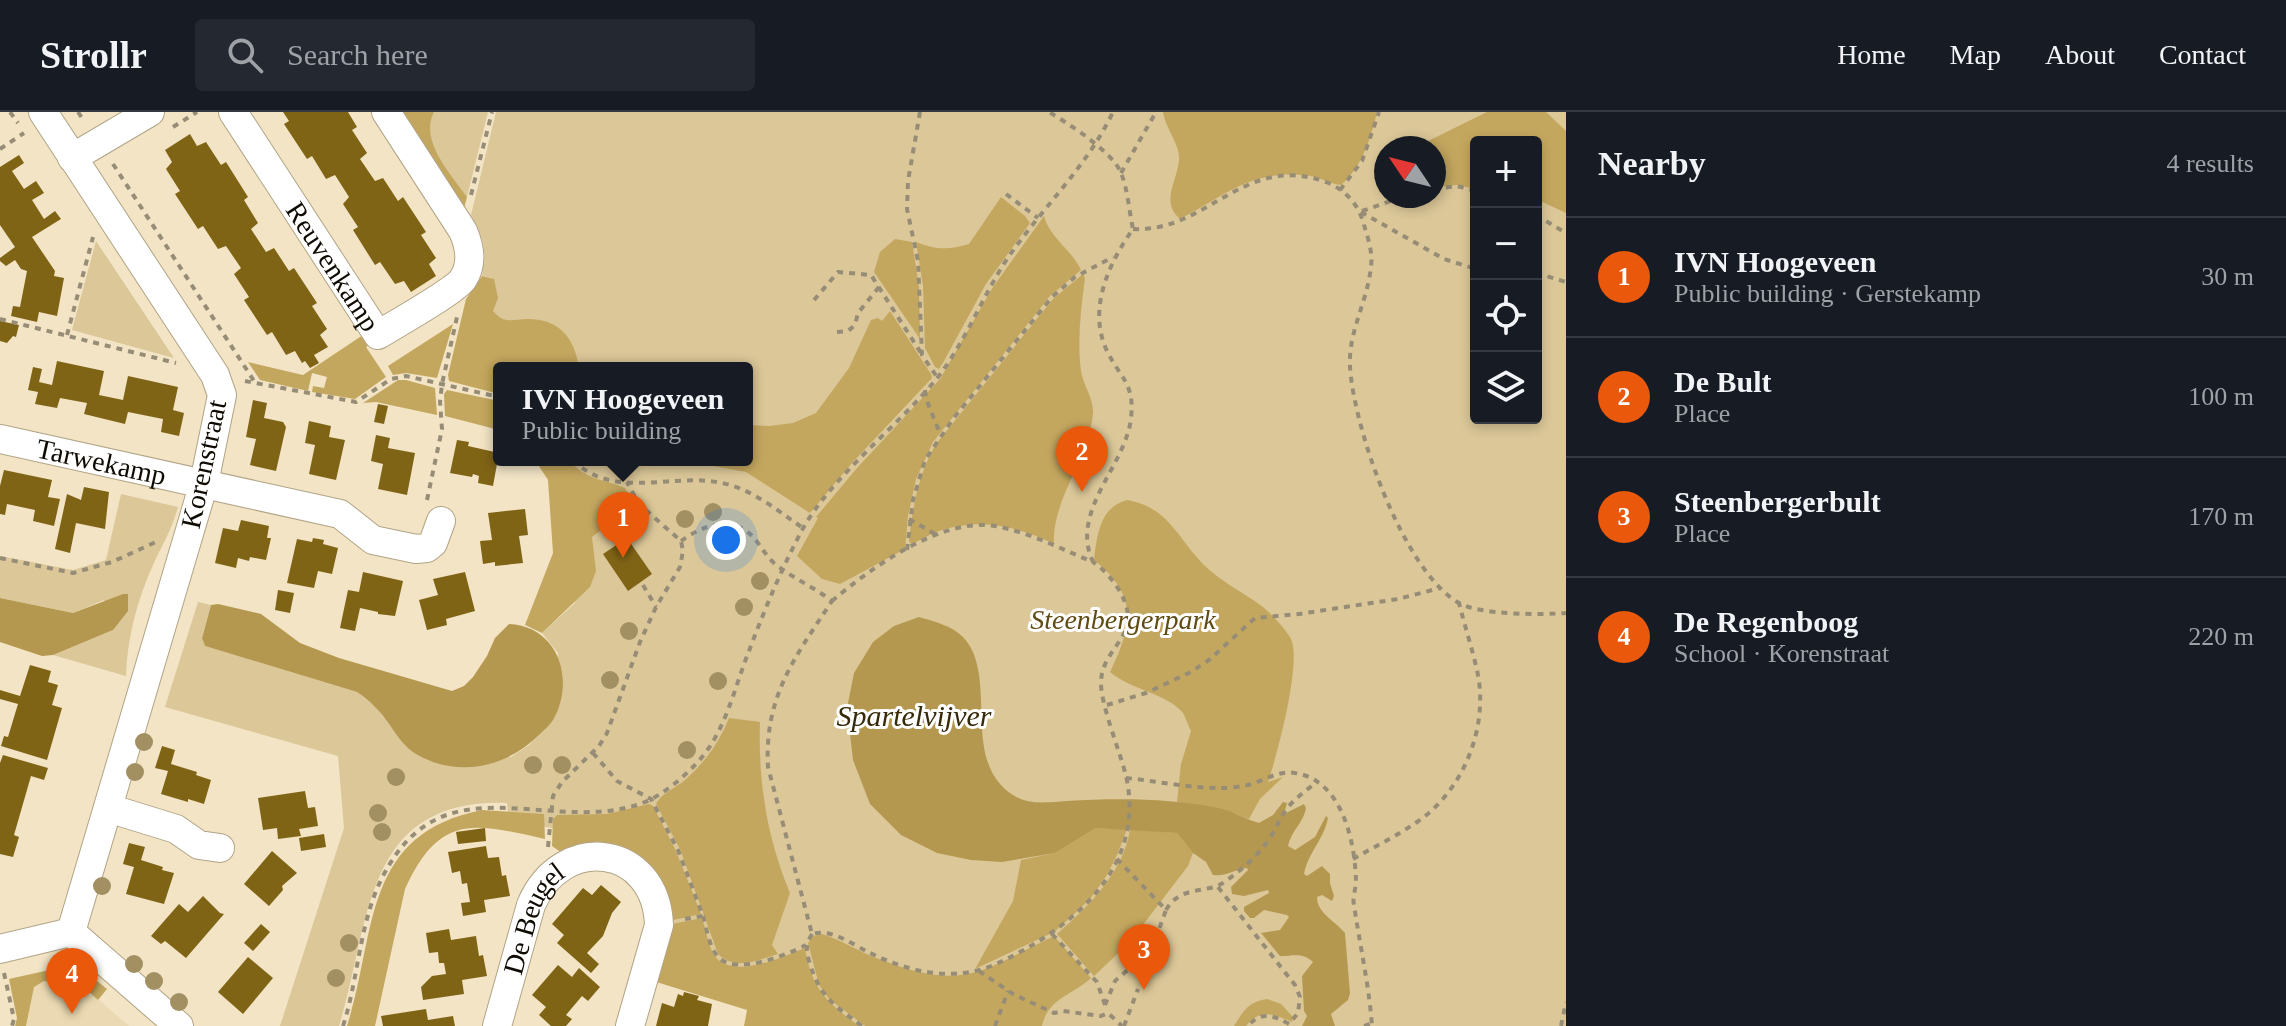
<!DOCTYPE html>
<html lang="en">
<head>
<meta charset="utf-8">
<style>
	body { margin:0; font-family:Georgia,serif; background:#242831; color:#f1f3f6 }
	.controls { position:absolute; right:24px; top:24px; display:grid; overflow:hidden; border-radius:8px; box-shadow:0 4px 12px #0003 }
	.controls button { width:72px; height:72px; display:grid; place-items:center; padding:0; border:0; border-bottom:2px solid #363941; background:#171b24; color:#f1f3f6; font:40px sans-serif }
	.compass { position:absolute; left:1374px; top:24px; width:72px; height:72px; border-radius:50%; background:#171b24; box-shadow:0 4px 12px #0003; rotate:305deg }
	.you { position:absolute; left:726px; top:428px; width:28px; height:28px; margin:-20px; border:6px solid #fff; border-radius:50%; background:#1a73e8; box-shadow:0 0 0 12px #1a73e833 }
	.badge { display:grid; place-items:center; width:52px; height:52px; border-radius:50%; background:#ea580c; color:#fff; font-size:26px; font-weight:700 }
	.pin { position:absolute; translate:-50% -66px; filter:drop-shadow(0 2px 4px #0008) }
	.pin::after { content:''; position:absolute; top:42px; width:28px; height:24px; background:inherit; clip-path:polygon(0 0,100% 0,50% 100%) }
	.popup { position:absolute; left:493px; top:250px; width:260px; height:104px; box-sizing:border-box; display:grid; place-content:center; border-radius:8px; background:#171b24; filter:drop-shadow(0 2px 6px #0005); font-size:26px; white-space:nowrap; color:#9ea1a6 }
	.popup b { font-size:30px; color:#f1f3f6 }
	.popup::after { content:''; position:absolute; left:50%; top:100%; margin-left:-16px; border:16px solid transparent; border-top-color:#171b24 }
	.list { margin:0; padding:0; list-style:none }
	h2 { display:flex; justify-content:space-between; align-items:center; height:104px; margin:0; padding:0 32px; font-size:34px }
	h2 small { font-size:26px; font-weight:400; color:#9ea1a6 }
	.list li { display:grid; grid-template-columns:52px 1fr auto; gap:24px; align-items:center; box-sizing:border-box; height:120px; padding:0 32px; border-top:2px solid #363941 }
	.list b { display:block; font-size:30px; white-space:nowrap }
	.list p { margin:0; font-size:26px; white-space:nowrap; color:#9ea1a6 }
	.list em { font-size:26px; font-style:normal; color:#9ea1a6 }
	.icon { flex:none; width:44px; height:44px; fill:none; stroke:currentColor; stroke-width:2; stroke-linecap:round; stroke-linejoin:round }
	.map { position:relative; flex:none; width:1566px; height:914px; overflow:hidden }
	header { display:flex; align-items:center; gap:48px; box-sizing:border-box; height:112px; padding:0 40px; background:#171b24; border-bottom:2px solid #363941 }
	header strong { font-size:38px }
	nav { display:flex; gap:44px; margin-inline-start:auto; font-size:28px }
	.search { width:560px; height:72px; background:#242831; display:flex; align-items:center; gap:20px; box-sizing:border-box; padding:0 28px; border-radius:8px; color:#9ea1a6; font-size:30px }
	main { display:flex }
	aside { flex:1; background:#171b24 }
	.map>svg:first-child { display:block }
	.built { fill:#ead9b2 }
	.green { fill:#dbc798; fill-rule:evenodd }
	.forest { fill:#c4a75f }
	.water { fill:#b59850 }
	.building { fill:#806416 }
	.lines { fill:none; stroke-linecap:round; stroke-linejoin:round }
	.minor-casing { stroke:#b1a486; stroke-width:30 }
	.path { stroke:#978d77; stroke-width:4; stroke-dasharray:6 6; stroke-linecap:butt }
	.minor { stroke:#fff; stroke-width:28 }
	.tree { fill:#a29063 }
	.labels { text-anchor:middle; stroke-width:6; stroke-linejoin:round; paint-order:stroke }
	.street-label { font-size:28px; fill:#0f0b03; stroke:#fff }
	.park-label { font-size:28px; font-style:italic; fill:#604b13; stroke:#fff }
	.water-label { font-size:30px; font-style:italic; fill:#372a0a; stroke:#fff }
</style>
</head>
<body>
<header>
<strong>Strollr</strong>
<div class="search"><svg class="icon" aria-label="search" viewBox="0 0 24 24"><circle cx="10" cy="10" r="6"/><path d="M15 15l6 6"/></svg>Search here</div>
<nav><a>Home</a><a>Map</a><a>About</a><a>Contact</a></nav>
</header>
<main>
<div class="map">
<svg width="1566" height="914" viewBox="0 0 1566 914">
	<rect width="100%" height="100%" fill="#f2e4c5"/>
	<path class="built" d="M44,869L85,876L129,914H26L34,874Z"/>
	<g class="green">
		<path d="M434,0H488L467,85C451,62 418,29 434,0Z"/>
		<path d="M496,0H1566V914H751L753,899L661,866L673,797L582,721L509,709L507,691C361,686 371,813 339,914H280L344,716L338,644L165,595L198,490L211,493L202,525L205,534L357,580L376,595L399,626L511,645L529,633L552,609L558,541L542,521L575,491L554,348H747V256H499L473,251L491,166L482,164C488,140 483,124 471,103ZM1476,30H1536V306H1476ZM1386,36H1434V84H1386Z"/>
		<path d="M96,129L174,246L72,218Z"/>
		<path d="M121,382L178,395C171,420 163,431 153,453C137,488 127,527 126,564L53,543L113,518L104,488L73,501L0,486V444L73,458L106,448Z"/>
	</g>
	<g class="forest">
		<path d="M395,0H434C419,29 451,62 467,85L463,100Z"/>
		<path d="M1163,0H1377C1371,26 1362,55 1341,73C1331,72 1321,66 1311,64C1253,56 1227,82 1180,107C1160,90 1177,70 1179,48C1180,32 1166,18 1163,0Z"/>
		<path d="M1487,0H1546L1566,19V101L1536,87V30H1476V77L1457,73L1434,75V36L1416,35Z"/>
		<path d="M1001,85L1025,104L1030,111L986,172L944,249L939,257L935,255L925,236L923,174L916,130C936,138 949,138 969,132Z"/>
		<path d="M1044,104C1049,125 1072,138 1081,158L1050,184L933,330L916,367L908,404L905,437L840,472L822,467L797,444L818,406L816,405L857,356L940,267L993,175Z"/>
		<path d="M895,127L912,130L919,175L920,227L874,160L880,140Z"/>
		<path d="M1083,162L1085,166C1081,197 1077,228 1081,259C1083,273 1094,287 1093,301C1089,346 1051,390 1054,432C1016,414 981,405 939,419C929,422 920,429 911,432L909,429C913,394 918,363 936,332L1053,187Z"/>
		<path d="M482,164L494,167L498,186L493,199C505,213 512,207 528,207C560,207 575,227 579,256H499V282L449,269L448,263L466,187Z"/>
		<path d="M890,199L931,262L932,266L852,351L810,401L746,360L692,350L747,348V313L769,314L793,311L816,301L849,256L871,208L878,206L882,209Z"/>
		<path d="M453,212L437,266L406,261L393,263L388,254Z"/>
		<path d="M366,221L373,230L366,235L386,265L355,287L312,280L313,274L324,276L327,265L312,261L308,279L260,268L248,250L303,263Z"/>
		<path d="M398,268H406L435,276L437,303L376,290L363,291Z"/>
		<path d="M447,278L499,289V318L445,304L444,282Z"/>
		<path d="M535,348H568C589,369 600,366 625,376L634,393L592,425L596,459L590,475L542,521L525,513L553,441L548,368Z"/>
		<path d="M1127,388C1168,395 1177,425 1203,452C1221,470 1243,480 1263,495C1271,502 1286,517 1291,527C1302,550 1277,644 1268,670L1283,665L1260,687L1249,707L1223,697L1177,690L1181,652L1191,619C1188,614 1186,606 1183,601C1166,581 1131,578 1110,560C1133,513 1138,483 1094,448C1097,423 1100,395 1127,388Z"/>
		<path d="M729,606L760,610C758,670 767,726 790,781L772,833L778,842C758,848 735,859 718,842L680,737L656,692C661,681 676,676 685,668C705,650 719,631 729,606Z"/>
		<path d="M649,692L653,694L676,739L701,802L673,808L667,805L658,772L562,741L552,734L553,707L557,703L607,702Z"/>
		<path d="M482,698L544,702L545,727C473,711 440,701 405,777L375,914H347C377,821 361,722 482,698Z"/>
		<path d="M1096,716L1127,717L1118,741L1107,763L1090,787L1072,804L1054,820L975,857L1013,789L1021,748L1055,741Z"/>
		<path d="M1130,717L1177,721L1193,741L1188,754L1129,831L1094,864L1057,822C1088,795 1124,760 1130,717Z"/>
		<path d="M702,806C706,817 708,833 714,843C732,869 782,845 805,836C812,878 827,890 859,914H744L747,898L653,869L672,812Z"/>
		<path d="M822,822C842,828 859,840 879,847C963,880 979,860 1054,824L1091,866C1073,883 1048,886 1042,914H865L829,887L819,873L808,831L813,824Z"/>
		<path d="M76,852L107,877L98,888L85,876L44,869L34,875L26,914H15L17,906L9,867Z"/>
		<path d="M1267,887L1281,892L1293,905L1292,910C1274,902 1260,896 1246,914H1234C1244,898 1248,890 1267,887Z"/>
	</g>
	<g class="water">
		<path d="M123,482H128V499L113,518L53,543L42,544L0,530V486L73,501Z"/>
		<path d="M218,492L261,502L300,531L339,546L452,579L464,574L473,565L487,544L495,526L509,512C558,514 576,568 553,608C550,613 544,618 540,622C507,655 459,667 416,642C399,632 390,610 376,596C371,590 364,585 357,580L205,534L202,526L211,493Z"/>
		<path d="M919,505C935,510 951,513 963,525C1000,564 959,649 1013,683C1029,694 1049,690 1067,689C1118,686 1168,686 1219,696C1233,699 1245,707 1259,711L1273,703L1283,690L1287,691L1284,702L1304,692L1306,696C1304,710 1291,719 1288,734L1295,738L1315,725L1326,704L1328,706C1324,727 1308,741 1304,762L1307,764L1322,754L1330,762V771L1334,784L1332,789L1322,783L1317,785C1317,801 1335,809 1345,821L1350,881L1348,888L1331,902L1335,914H1302L1307,904L1304,899L1302,864L1313,850C1303,840 1293,844 1280,844L1261,821L1280,818L1289,805L1287,803L1264,798L1254,806H1250L1244,799V795L1269,781L1268,778L1244,784L1232,782L1231,775L1248,758L1247,756C1234,757 1227,765 1213,763L1206,750L1193,741L1177,721L1096,716L1055,741L1002,750L971,748L937,741L901,723L870,692L853,648L847,596L854,561L873,530L894,514Z"/>
	</g>
	<g class="building">
		<path d="M283,0H348L357,15L352,18L367,41L360,47L375,69L383,66L398,89L403,85L426,120L421,123L436,146L429,152L436,164L411,180L404,169L395,172L380,150L375,153L353,118L358,115L343,92L349,85L335,63L326,67L312,44L307,47L284,12L289,9Z"/>
		<path d="M190,22L197,34L206,30L221,53L226,50L248,85L244,88L258,111L251,117L266,140L274,136L289,159L294,156L317,191L312,194L327,217L320,223L328,235L314,243L319,251L310,256L305,249L302,251L295,239L286,243L272,220L267,223L244,188L249,185L234,162L241,156L226,134L218,137L203,114L198,117L175,82L180,79L166,57L172,50L165,38Z"/>
		<path d="M19,43L24,51L12,59L24,77L36,69L44,81L32,88L44,107L55,99L61,107L32,125L55,159L54,164L64,166L57,204L39,200L37,210L11,204L13,194L20,195L27,159L21,157L15,148L6,154L0,149V146L15,135L0,113V55Z"/>
		<path d="M0,209L19,213L16,225L13,224L7,231L0,229Z"/>
		<path d="M57,249L104,259L99,283L123,288L128,264L178,275L173,298L184,301L179,324L161,320L163,307L128,300L125,312L84,302L87,291L60,286L57,296L35,292L38,280L28,278L33,255L42,257L39,270L52,273Z"/>
		<path d="M253,288L267,291L264,306L283,310L286,315L276,359L250,353L256,327L246,325Z"/>
		<path d="M378,292L388,294L384,312L374,310Z"/>
		<path d="M309,309L331,314L329,325L345,328L336,368L309,362L315,333L305,331Z"/>
		<path d="M376,323L390,326L388,336L415,341L407,383L378,377L383,352L371,349Z"/>
		<path d="M457,328L469,330L468,334L499,341L493,374L478,371L479,364L473,362L472,365L450,361Z"/>
		<path d="M4,358L52,368L48,385L60,387L54,414L33,409L35,398L7,392L5,403L0,402V374Z"/>
		<path d="M84,375L109,380L105,417L76,411L70,441L55,437L67,382L81,388Z"/>
		<path d="M525,397L528,423L519,424L523,451L495,454V450L483,452L480,429L492,428L488,401Z"/>
		<path d="M241,408L269,414L267,426H271L266,448L250,445L249,449L238,446L236,456L215,451L223,416L238,419Z"/>
		<path d="M313,426L324,428L323,432L338,436L332,462L318,459L314,476L287,471L297,427L312,430Z"/>
		<path d="M627,426L652,462L628,479L603,442Z"/>
		<path d="M363,460L403,469L395,504L378,502V500L360,496L355,519L340,516L348,478L359,480Z"/>
		<path d="M465,460L475,499L446,507L447,513L427,518L419,488L438,483L433,467Z"/>
		<path d="M278,478L294,481L290,501L275,498Z"/>
		<path d="M30,553L51,559L48,570L58,573L52,593L62,596L47,648L1,634L4,624L8,625L18,592L0,587V578L20,584Z"/>
		<path d="M162,634L175,638L171,652L197,660L196,663L211,668L204,692L188,687V690L161,682L168,659L155,656Z"/>
		<path d="M3,643L48,656L44,668L31,664L14,723L19,725L13,745L0,742V651Z"/>
		<path d="M305,679L308,696L315,695L318,714L299,717L301,724L278,727L277,716L263,718L258,686Z"/>
		<path d="M485,716L486,729L458,732L456,720Z"/>
		<path d="M324,722L326,735L301,739L299,726Z"/>
		<path d="M129,731L145,735L141,748L163,755L162,758L174,761L164,792L126,782L134,755L123,752Z"/>
		<path d="M486,734L488,746L499,745L502,764L506,763L510,784L484,788L486,800L463,804L461,791L470,790L467,771L462,772L460,759L452,761L448,740Z"/>
		<path d="M272,739L297,761L282,774L283,778L269,794L244,772Z"/>
		<path d="M601,773L621,790L612,801L603,824L587,841L599,852L591,861L557,831L564,823L552,812L583,776L592,783Z"/>
		<path d="M203,784L220,801L224,802L186,846L165,829L161,832L151,824L179,792L188,800Z"/>
		<path d="M261,812L270,820L253,839L244,831Z"/>
		<path d="M449,817L451,828L476,824L479,844L483,843L487,864L462,868L464,882L423,888L421,875L432,864L446,862L444,851H439L438,840L429,841L426,821Z"/>
		<path d="M248,845L273,866L243,902L218,880Z"/>
		<path d="M558,853L572,865L579,856L600,875L588,889L582,884L566,903L572,907L566,914H551L539,903L546,895L532,883Z"/>
		<path d="M684,880L699,884L697,888L712,892L708,914H656L662,891L674,895L678,882L683,884Z"/>
		<path d="M426,897L428,908L453,904L455,914H383L381,904Z"/>
	</g>
	<g class="lines">
		<defs>
			<g id="minor">
				<path d="M43,0L215,263L222,283L204,371L71,820L179,914"/>
				<path id="s1" d="M233,0L378,223C394,213 455,179 463,167C473,152 470,135 463,119L386,0"/>
				<path d="M72,46L150,0"/>
				<path id="s2" d="M0,327L340,402L373,428L416,437L427,436L433,431L441,409"/>
				<path d="M108,696L176,717L199,733L220,736"/>
				<path d="M0,837L71,820"/>
				<path id="s3" d="M497,914L531,793C562,720 656,732 659,813L630,914"/>
			</g>
		</defs>
		<use href="#minor" class="minor-casing"/>
		<g class="path">
			<path d="M10,0L18,11"/>
			<path d="M78,0L84,9"/>
			<path d="M920,0L908,69L907,97L918,149L922,243L937,265"/>
			<path d="M173,15L197,0"/>
			<path d="M0,37L24,21"/>
			<path d="M113,52L256,272"/>
			<path d="M1121,61L1156,0"/>
			<path d="M1434,77L1457,74L1476,79"/>
			<path d="M1340,78L1362,49L1379,0"/>
			<path d="M1006,82L1038,106"/>
			<path d="M471,83L492,0"/>
			<path d="M1362,99L1405,84"/>
			<path d="M1361,100L1444,147L1476,157"/>
			<path d="M1536,103L1566,121"/>
			<path d="M1133,117C1207,121 1244,40 1326,70C1346,78 1359,93 1364,113C1368,126 1373,141 1371,154C1368,189 1348,219 1350,255C1354,317 1403,459 1459,491C1480,503 1541,503 1566,501"/>
			<path d="M1536,161L1566,170"/>
			<path d="M814,188L838,160L871,163L921,241"/>
			<path d="M0,207L176,251"/>
			<path d="M837,220L848,219L855,213L858,201L879,175"/>
			<path d="M67,223L93,125"/>
			<path d="M245,269L356,290L391,267L406,264L499,285"/>
			<path d="M925,278C927,294 935,307 940,322"/>
			<path d="M747,295L757,298"/>
			<path d="M573,348C613,389 673,360 722,371C752,377 778,399 803,416"/>
			<path d="M427,388L442,317L440,290L442,272L457,205"/>
			<path d="M909,407L935,422"/>
			<path d="M681,429C703,413 733,402 754,426C761,434 766,444 774,451C792,466 814,475 832,489C795,545 764,585 768,655L812,822C831,816 852,832 868,840C908,860 954,871 996,852C1070,818 1147,757 1126,664C1120,639 1101,594 1101,571C1101,548 1118,536 1126,517C1135,493 1111,462 1093,450"/>
			<path d="M907,438L913,388L925,348L953,307L1052,185L1075,165L1113,145"/>
			<path d="M0,446L73,461L112,450L158,429"/>
			<path d="M643,473L656,495"/>
			<path d="M832,489C871,456 941,405 995,414C1029,420 1061,437 1093,450C1069,399 1126,354 1131,306C1135,271 1120,266 1107,239C1087,197 1109,151 1133,117C1129,99 1128,78 1121,61C1113,40 1069,12 1049,0"/>
			<path d="M1107,593L1146,581L1191,560L1209,548L1255,506L1299,502L1398,487L1440,476"/>
			<path d="M593,641L617,669L651,687L678,738L703,804L685,807"/>
			<path d="M1126,666C1156,669 1188,676 1218,676C1227,676 1239,675 1248,673C1264,669 1278,658 1295,661C1342,668 1355,729 1356,769C1356,777 1352,785 1354,793C1360,834 1369,873 1372,914"/>
			<path d="M548,735L553,684L562,670L599,634L607,621L640,530L656,495L680,455L683,439L681,429L639,392L627,370"/>
			<path d="M1353,747C1374,735 1397,724 1417,710C1463,679 1488,617 1478,563C1473,539 1465,515 1459,491"/>
			<path d="M1218,775L1295,873L1300,885L1298,901L1289,912C1273,903 1261,899 1248,914"/>
			<path d="M1166,798C1181,772 1207,783 1226,769C1242,757 1258,744 1270,726C1277,715 1281,703 1289,694C1298,684 1308,677 1318,669"/>
			<path d="M703,804C707,817 709,836 719,846C737,863 787,843 806,833"/>
			<path d="M812,822C805,833 806,840 810,852C820,885 835,894 862,914"/>
			<path d="M1052,822L1097,870L1105,893"/>
			<path d="M979,859L1013,882L1054,901L1063,899L1101,904L1108,901L1122,914"/>
			<path d="M4,861L14,907L12,914"/>
			<path d="M1105,893L1115,869L1131,855L1157,823L1166,798L1117,747"/>
			<path d="M343,914C359,865 359,810 383,764C443,647 547,723 640,692C660,685 679,669 693,655C725,624 733,579 749,539C764,499 781,458 801,420C831,364 898,315 938,265C966,229 982,185 1007,147C1041,97 1087,55 1113,0"/>
			<path d="M995,914L1008,879"/>
			<path d="M1124,914L1138,877"/>
			<path d="M1364,914L1372,911"/>
			<path d="M1561,914L1566,890"/>
		</g>
		<use href="#minor" class="minor"/>
	</g>
	<g class="tree">
		<circle cx="713" cy="400" r="9"/>
		<circle cx="685" cy="407" r="9"/>
		<circle cx="760" cy="469" r="9"/>
		<circle cx="744" cy="495" r="9"/>
		<circle cx="629" cy="519" r="9"/>
		<circle cx="610" cy="568" r="9"/>
		<circle cx="718" cy="569" r="9"/>
		<circle cx="144" cy="630" r="9"/>
		<circle cx="687" cy="638" r="9"/>
		<circle cx="533" cy="653" r="9"/>
		<circle cx="562" cy="653" r="9"/>
		<circle cx="135" cy="660" r="9"/>
		<circle cx="396" cy="665" r="9"/>
		<circle cx="378" cy="701" r="9"/>
		<circle cx="382" cy="720" r="9"/>
		<circle cx="102" cy="774" r="9"/>
		<circle cx="349" cy="831" r="9"/>
		<circle cx="134" cy="852" r="9"/>
		<circle cx="336" cy="866" r="9"/>
		<circle cx="154" cy="869" r="9"/>
		<circle cx="179" cy="890" r="9"/>
	</g>
	<g class="labels">
		<g class="street-label">
			<text dy="10" stroke="none"><textPath href="#s1" startOffset="184">Reuvenkamp</textPath></text>
			<text dy="10" stroke="none"><textPath href="#s2" startOffset="104">Tarwekamp</textPath></text>
			<text transform="translate(203 352) rotate(-78)" y="10">Korenstraat</text>
			<text dy="10" stroke="none"><textPath href="#s3" startOffset="114">De Beugel</textPath></text>
		</g>
		<g class="park-label">
			<text x="1123" y="517">Steenbergerpark</text>
		</g>
		<g class="water-label">
			<text x="914" y="614">Spartelvijver</text>
		</g>
	</g>
</svg>
<div class="controls">
<button>+</button>
<button>−</button>
<button><svg class="icon" aria-label="locate" viewBox="0 0 24 24"><circle cx="12" cy="12" r="6"/><path d="M12 2v4M12 18v4M2 12h4M18 12h4"/></svg></button>
<button><svg class="icon" aria-label="layers" viewBox="0 0 24 24"><path d="M12 4l9 5-9 5-9-5zM3 14l9 5 9-5"/></svg></button>
</div>
<svg class="compass" viewBox="-18 -18 36 36"><path d="M0-13l5 13h-10z" fill="#e53935"/><path d="M0 13l5-13h-10z" fill="#9ea1a6"/></svg>
<div class="you"></div>
<div class="pin badge" style="left:623px;top:446px">1</div>
<div class="popup"><b>IVN Hoogeveen</b>Public building</div>
<div class="pin badge" style="left:1082px;top:380px">2</div>
<div class="pin badge" style="left:1144px;top:878px">3</div>
<div class="pin badge" style="left:72px;top:902px">4</div>
</div>
<aside>
<h2>Nearby<small>4 results</small></h2>
<ul class="list">
<li><span class="badge">1</span><div><b>IVN Hoogeveen</b><p>Public building · Gerstekamp</p></div><em>30 m</em></li>
<li><span class="badge">2</span><div><b>De Bult</b><p>Place</p></div><em>100 m</em></li>
<li><span class="badge">3</span><div><b>Steenbergerbult</b><p>Place</p></div><em>170 m</em></li>
<li><span class="badge">4</span><div><b>De Regenboog</b><p>School · Korenstraat</p></div><em>220 m</em></li>
</ul>
</aside>
</main>
</body>
</html>
